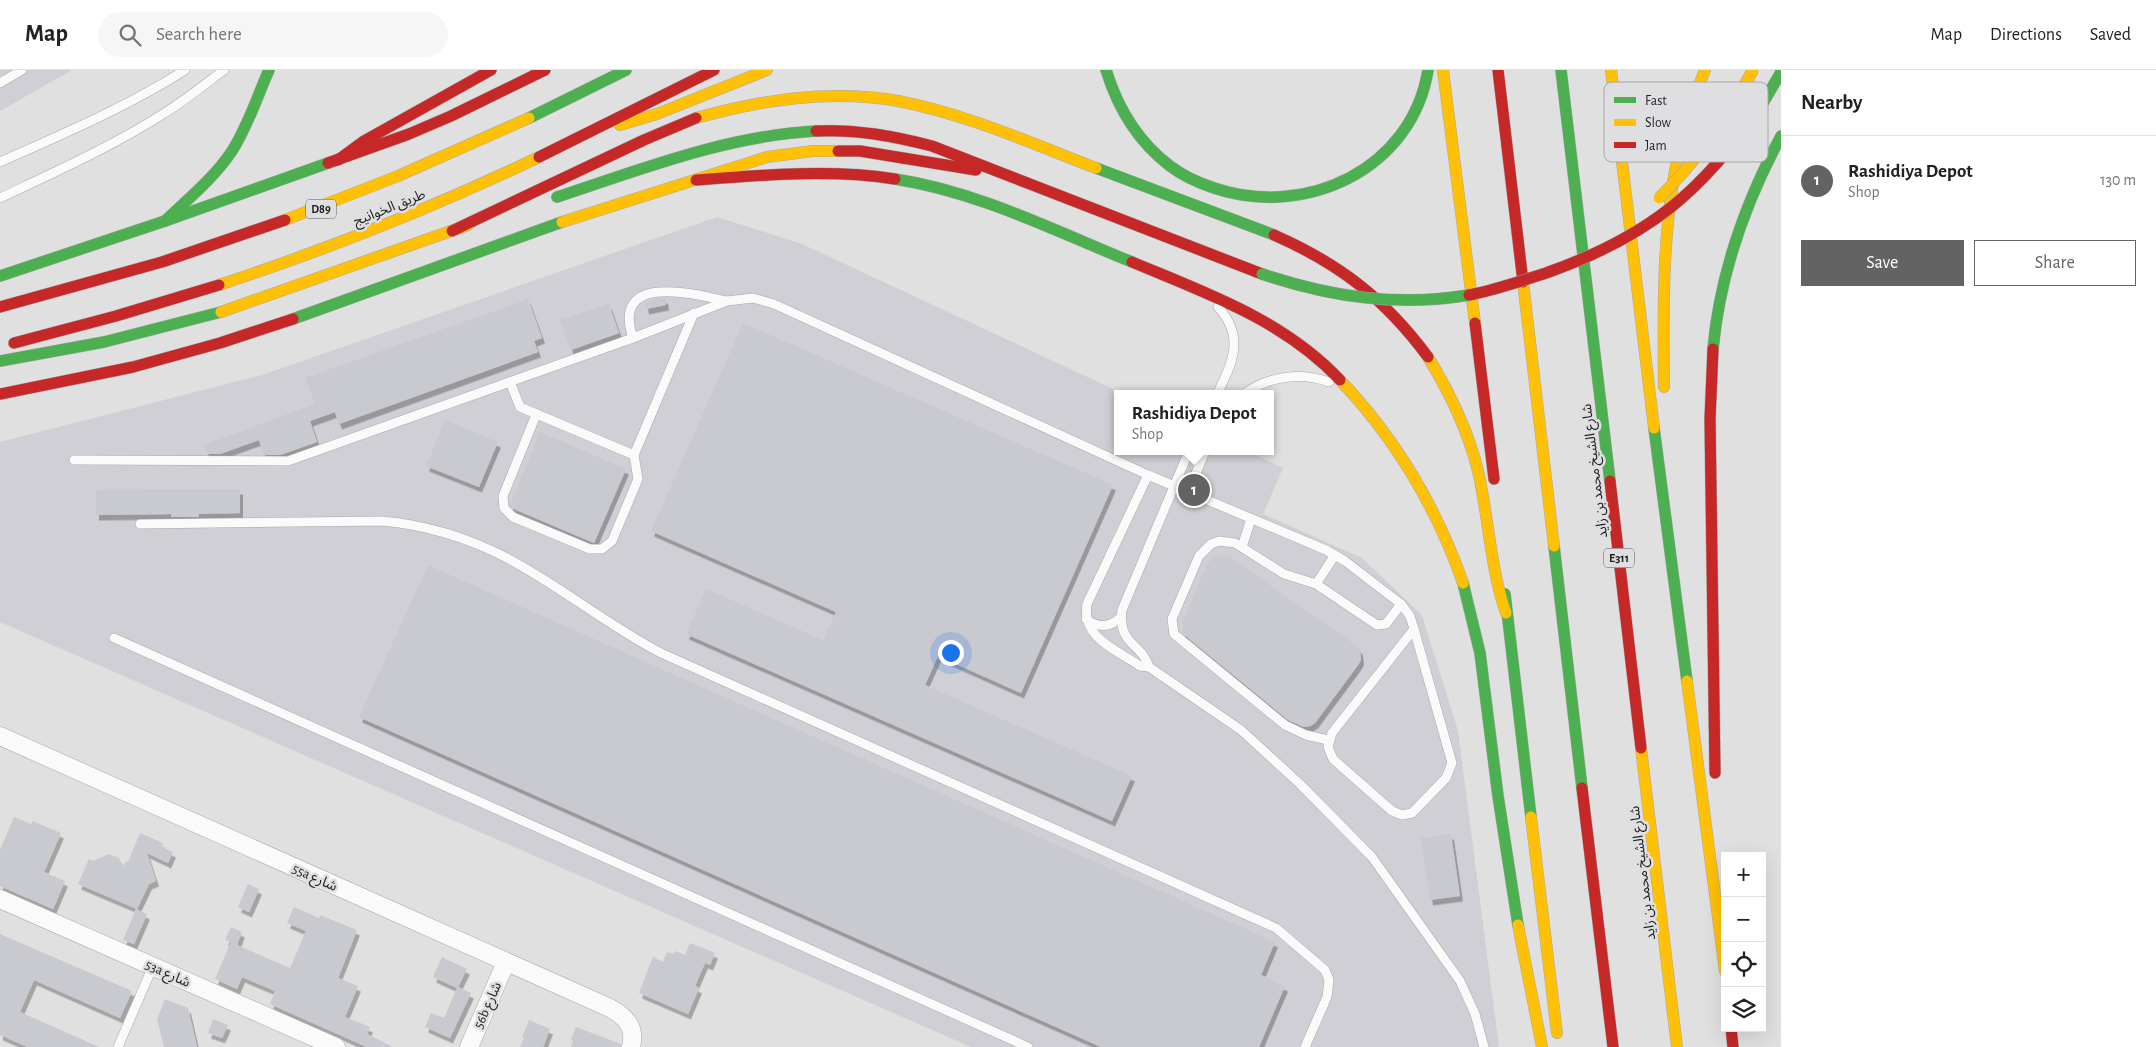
<!DOCTYPE html>
<html lang="en">
<head>
<meta charset="utf-8">
<style>
	body { margin:0; font-family:"Alegreya Sans","Noto Sans Arabic",sans-serif; background:#f6f6f6; color:#202124 }
	.controls { position:absolute; right:15px; bottom:15px; display:grid; overflow:hidden; border-radius:0px; box-shadow:0 5px 20px #0002 }
	.controls button { width:45px; height:45px; display:grid; place-items:center; padding:0; border:0; border-bottom:1px solid #e0e0e0; background:#fff; color:#202124; font:25px sans-serif }
	.you { position:absolute; left:950px; top:582px; width:18px; height:18px; margin:-12px; border:4px solid #fff; border-radius:50%; background:#1a73e8; box-shadow:0 0 0 8px #1a73e833 }
	.badge { display:grid; place-items:center; width:32px; height:32px; border-radius:50%; background:#636364; color:#fff; font-size:16px; font-weight:700 }
	.pin { position:absolute; translate:-50% -50%; border:2px solid #fff; box-shadow:0 1px 5px #0006 }
	.popup { position:absolute; left:1114px; top:320px; width:160px; height:65px; box-sizing:border-box; display:grid; place-content:center; border-radius:0px; background:#fff; filter:drop-shadow(0 1px 4px #0005); font-size:16px; white-space:nowrap; color:#757577 }
	.popup b { font-size:19px; color:#202124 }
	.popup::after { content:''; position:absolute; left:50%; top:100%; margin-left:-10px; border:10px solid transparent; border-top-color:#fff }
	.list { margin:0; padding:0; list-style:none }
	h2 { display:flex; justify-content:space-between; align-items:center; height:65px; margin:0; padding:0 20px; font-size:21px }
	h2 small { font-size:16px; font-weight:400; color:#757577 }
	.list li { display:grid; grid-template-columns:32px 1fr auto; gap:15px; align-items:center; box-sizing:border-box; height:90px; padding:0 20px; border-top:1px solid #e0e0e0 }
	.list b { display:block; font-size:19px; white-space:nowrap }
	.list p { margin:0; font-size:16px; white-space:nowrap; color:#757577 }
	.list em { font-size:16px; font-style:normal; color:#757577 }
	.actions { display:flex; gap:10px; padding:15px 20px }
	.actions a { flex:1; padding:11px 0; border:1px solid #636364; border-radius:0px; text-align:center; font-size:18px; color:#636364 }
	.actions .main { background:#636364; color:#fff }
	.icon { flex:none; width:28px; height:28px; fill:none; stroke:currentColor; stroke-width:2; stroke-linecap:round; stroke-linejoin:round }
	.map { position:relative; flex:none; width:1781px; height:977px; overflow:hidden }
	header { display:flex; align-items:center; gap:30px; box-sizing:border-box; height:70px; padding:0 25px; background:#fff; border-bottom:1px solid #e0e0e0 }
	header strong { font-size:24px }
	nav { display:flex; gap:28px; margin-inline-start:auto; font-size:18px }
	.search { width:350px; height:45px; background:#f6f6f6; display:flex; align-items:center; gap:12px; box-sizing:border-box; padding:0 18px; border-radius:28px; color:#757577; font-size:19px }
	main { display:flex }
	aside { flex:1; background:#fff }
	.map>svg:first-child { display:block }
	.built { fill:#cfcfd5 }
	.building { fill:#c9c9d0; filter:url(#shadow) }
	.lines { fill:none; stroke-linecap:round; stroke-linejoin:round }
	.lane-casing { stroke:#a9a9aa; stroke-width:10 }
	.street-casing { stroke:#a9a9aa; stroke-width:19 }
	.fast-casing { stroke:#a9a9aa; stroke-width:12 }
	.slow-casing { stroke:#a9a9aa; stroke-width:12 }
	.jam-casing { stroke:#a9a9aa; stroke-width:12 }
	.lane { stroke:#fafafa; stroke-width:9 }
	.street { stroke:#fafafa; stroke-width:18 }
	.fast { stroke:#4caf50; stroke-width:11 }
	.slow { stroke:#ffc107; stroke-width:11 }
	.jam { stroke:#c62828; stroke-width:11 }
	.fast-bridge-casing { stroke:#a69c9e; stroke-width:12; stroke-linecap:butt }
	.slow-bridge-casing { stroke:#a69c9e; stroke-width:12; stroke-linecap:butt }
	.jam-bridge-casing { stroke:#a69c9e; stroke-width:12; stroke-linecap:butt }
	.fast-bridge { stroke:#4caf50; stroke-width:11 }
	.slow-bridge { stroke:#ffc107; stroke-width:11 }
	.jam-bridge { stroke:#c62828; stroke-width:11 }
	.labels { text-anchor:middle; stroke-width:5; stroke-linejoin:round; paint-order:stroke }
	.shield { fill:#dfdfe2; stroke:#59595b; stroke-width:1 }
	.shield-label { font-size:12px; font-weight:bold; fill:#1f2021 }
	.street-label { font-size:14px; fill:#1f2021; stroke:#dfdfe2 }
	.key { fill:#dfdfe2; stroke:#a5a6a8; stroke-width:1 }
	.key-label { font-size:14px; fill:#1f2021 }
</style>
</head>
<body>
<header>
<strong>Map</strong>
<div class="search"><svg class="icon" aria-label="search" viewBox="0 0 24 24"><circle cx="10" cy="10" r="6"/><path d="M15 15l6 6"/></svg>Search here</div>
<nav><a>Map</a><a>Directions</a><a>Saved</a></nav>
</header>
<main>
<div class="map">
<svg width="1781" height="977" viewBox="0 0 1781 977">
	<defs>
		<filter id="shadow"><feDropShadow dx="3" dy="5.5" stdDeviation="0" flood-color="#0004"/></filter>
	</defs>
	<rect width="100%" height="100%" fill="#e0e0e1"/>
	<g class="built">
		<path d="M0,0H72L0,41Z"/>
		<path d="M717,147L802,174L1124,324H1118V381H1248L1283,398L1263,444L1362,488L1422,545L1458,661L1499,977H971L0,552V372L262,305Z"/>
	</g>
	<g class="building">
		<path d="M659,228H665L666,235L646,239L645,233Z"/>
		<path d="M528,229L542,268L534,271L538,282L339,354L335,342L310,351L317,372L280,385H264L259,370L220,384H207L204,375L315,334L305,308Z"/>
		<path d="M609,234L619,263L571,280L560,250Z"/>
		<path d="M743,253L1113,415L1021,623L938,586L925,615L1132,706L1112,751L686,564L706,519L823,570L836,542L651,461Z"/>
		<path d="M445,350L498,372L479,417L426,396Z"/>
		<path d="M540,362L626,399L594,473L514,439L510,435Z"/>
		<path d="M240,419V443L199,444V447H171V444L96,445V420Z"/>
		<path d="M1220,485L1230,487L1357,576L1360,580L1361,590L1358,595L1315,653L1310,656L1304,657L1288,650L1182,563L1183,551L1207,494L1215,486Z"/>
		<path d="M428,495L1275,872L1261,905L1285,916L1259,977H1101L359,647Z"/>
		<path d="M14,747L31,754L33,751L61,763L44,802L65,811L53,839L0,816V780Z"/>
		<path d="M140,763L163,773L162,777L173,782L168,793L147,783L156,811L149,814L137,839L78,814L89,789L93,791L109,784L119,788L123,797L126,791L128,792Z"/>
		<path d="M1451,764L1460,826L1430,830L1421,768Z"/>
		<path d="M248,814L259,819L249,842L238,837Z"/>
		<path d="M294,837L319,848L320,845L357,860L338,908L358,916L345,947L370,957L367,964L393,977H367L270,934L275,921L242,907L237,919L215,909L231,872L225,870L231,857L242,862L237,875L232,873L290,898L306,861L287,853Z"/>
		<path d="M136,839L147,844L134,874L123,870Z"/>
		<path d="M0,864L132,921L120,948L34,910L20,942L99,977H28L0,965Z"/>
		<path d="M690,873L715,883L710,895L705,893L695,916L699,918L688,944L639,923L653,887L663,892L667,882L673,884L675,881L685,885Z"/>
		<path d="M442,887L467,899L458,917L471,923L450,968L425,957L431,943L444,948L457,918L433,907Z"/>
		<path d="M165,929L188,938L197,977H164L157,949Z"/>
		<path d="M213,949L228,955L222,968L208,963Z"/>
		<path d="M529,950L550,959L543,977H520L524,968L522,967Z"/>
		<path d="M576,957L621,974V977H571L573,970L571,969Z"/>
	</g>
	<g class="lines">
		<defs>
			<g id="lane">
				<path d="M0,13L22,0"/>
				<path d="M0,92C63,64 127,37 185,0"/>
				<path d="M0,128C55,102 111,77 163,44C184,31 204,15 224,0"/>
				<path d="M633,268C611,203 691,223 726,231"/>
				<path d="M510,312L520,337L634,385"/>
				<path d="M1217,324C1233,293 1245,266 1218,237"/>
				<path d="M1244,324C1269,306 1300,302 1329,312"/>
				<path d="M536,345L503,426L504,438L513,447L590,479H602L612,471L638,409L634,385L694,243"/>
				<path d="M74,390L288,391L633,268L727,231L753,228L774,234L1148,405L1326,480L1345,491L1401,534L1410,546L1414,559"/>
				<path d="M1148,405L1087,534C1081,568 1117,580 1140,596L1149,597L1241,660L1300,714L1372,787L1460,911L1475,944L1484,977"/>
				<path d="M1188,423L1205,381"/>
				<path d="M140,454L382,451C426,455 466,467 505,487C559,515 607,555 661,583L1276,858L1325,900L1329,910L1327,927L1305,977"/>
				<path d="M1242,477L1251,449"/>
				<path d="M1316,514L1335,485"/>
				<path d="M1086,549C1098,558 1110,558 1121,547"/>
				<path d="M1414,559L1452,693L1446,708L1412,743L1402,745L1392,741L1333,689L1328,677L1332,663Z"/>
				<path d="M114,568L1028,977"/>
				<path d="M1149,597C1142,573 1118,576 1122,540L1189,381"/>
				<path d="M1328,670L1306,665L1285,655L1174,564L1172,549L1199,486L1211,474L1219,471L1235,473L1284,504L1316,514L1377,555L1386,554L1401,534"/>
				<path d="M118,977L153,896"/>
			</g>
			<g id="street">
				<path d="M0,666L610,938C626,947 636,957 631,977"/>
				<path d="M0,829L336,977"/>
				<path d="M469,977L506,892"/>
			</g>
			<g id="fast">
				<path d="M1106,0C1118,39 1137,71 1170,96C1183,106 1199,113 1214,118C1306,149 1412,99 1428,0"/>
				<path d="M1561,0L1610,411"/>
				<path d="M1763,33L1781,2"/>
				<path d="M529,48L626,0"/>
				<path d="M1096,98L1274,165"/>
				<path d="M895,109C979,122 1055,161 1132,192"/>
				<path d="M557,127C642,99 726,66 816,61"/>
				<path d="M165,151C188,129 214,108 232,81C248,56 257,27 269,0"/>
				<path d="M0,206L165,151L328,93"/>
				<path d="M293,249L562,152"/>
				<path d="M1713,279C1720,203 1745,133 1781,66"/>
				<path d="M0,291L104,272L221,242"/>
				<path d="M1654,358L1687,611"/>
				<path d="M1554,476L1582,718"/>
				<path d="M1463,513L1480,583L1498,726L1518,855"/>
				<path d="M1505,524L1531,747"/>
			</g>
			<g id="slow">
				<path d="M1443,0L1475,253"/>
				<path d="M1611,0L1654,358"/>
				<path d="M696,48C761,30 830,19 898,31C966,44 1031,73 1096,98"/>
				<path d="M620,55L657,44L767,0"/>
				<path d="M285,150L398,106L529,48"/>
				<path d="M562,152L767,87L813,81H838"/>
				<path d="M1523,212L1554,476"/>
				<path d="M219,215C328,179 435,137 539,87"/>
				<path d="M221,242L468,155"/>
				<path d="M1428,287C1450,323 1468,360 1478,401C1489,449 1490,497 1506,543"/>
				<path d="M1340,310C1396,369 1436,436 1463,513"/>
				<path d="M1664,317C1663,237 1662,155 1680,76C1686,50 1695,25 1705,0"/>
				<path d="M1687,611L1725,901"/>
				<path d="M1641,678L1677,977"/>
				<path d="M1531,747L1557,963"/>
				<path d="M1518,855L1542,977"/>
			</g>
			<g id="jam">
				<path d="M1498,0L1523,212"/>
				<path d="M816,61C856,59 893,66 932,76L1262,204"/>
				<path d="M838,81H860L976,100"/>
				<path d="M539,87L714,0"/>
				<path d="M338,90L364,71L491,0"/>
				<path d="M328,93L409,64L451,46L545,0"/>
				<path d="M696,110C762,105 830,99 895,109"/>
				<path d="M452,161L644,70L696,48"/>
				<path d="M1274,165C1340,194 1385,229 1428,287"/>
				<path d="M1132,192C1206,223 1284,250 1340,310"/>
				<path d="M0,237L162,192L285,150"/>
				<path d="M1475,253L1494,409"/>
				<path d="M14,273L116,246L219,215"/>
				<path d="M1713,279L1710,349L1715,703"/>
				<path d="M0,324L133,297L220,273L293,249"/>
				<path d="M1610,411L1641,678"/>
				<path d="M1582,718L1613,977"/>
				<path d="M1731,958L1733,977"/>
			</g>
		</defs>
		<use href="#lane" class="lane-casing"/>
		<use href="#street" class="street-casing"/>
		<use href="#fast" class="fast-casing"/>
		<use href="#slow" class="slow-casing"/>
		<use href="#jam" class="jam-casing"/>
		<use href="#lane" class="lane"/>
		<use href="#street" class="street"/>
		<use href="#fast" class="fast"/>
		<use href="#slow" class="slow"/>
		<use href="#jam" class="jam"/>
		<defs>
			<path id="fast-bridge" d="M1262,204C1331,227 1397,237 1469,225"/>
			<path id="slow-bridge" d="M1659,128C1698,90 1727,47 1753,0"/>
			<path id="jam-bridge" d="M1469,225C1495,220 1521,211 1546,203C1648,167 1703,122 1763,33"/>
		</defs>
		<use href="#fast-bridge" class="fast-bridge-casing"/>
		<use href="#slow-bridge" class="slow-bridge-casing"/>
		<use href="#jam-bridge" class="jam-bridge-casing"/>
		<use href="#fast-bridge" class="fast-bridge"/>
		<use href="#slow-bridge" class="slow-bridge"/>
		<use href="#jam-bridge" class="jam-bridge"/>
	</g>
	<g class="labels">
		<g class="shield">
			<rect x="306" y="129.5" width="30" height="19" rx="4"/>
			<rect x="1604" y="478.5" width="30" height="19" rx="4"/>
		</g>
		<g class="shield-label">
			<text x="321" y="143">D89</text>
			<text x="1619" y="492">E311</text>
		</g>
		<g class="street-label">
			<text transform="translate(389 137) rotate(-22)" y="5">طريق الخوانيج</text>
			<text transform="translate(1594 401) rotate(-97)" y="5">شارع الشيخ محمد بن زايد</text>
			<text transform="translate(1642 803) rotate(-97)" y="5">شارع الشيخ محمد بن زايد</text>
			<text transform="translate(315 807) rotate(24)" y="5">55a شارع</text>
			<text transform="translate(168 903) rotate(24)" y="5">53a شارع</text>
			<text transform="translate(487 935) rotate(-66)" y="5">56b شارع</text>
		</g>
	</g>
	<rect x="1604" y="12" width="164" height="80" rx="8" class="key"/>
	<rect x="1614" y="27" width="22" height="6" fill="#4caf50"/>
	<rect x="1614" y="49" width="22" height="7" fill="#ffc107"/>
	<rect x="1614" y="72" width="22" height="6" fill="#c62828"/>
	<g class="key-label">
		<text x="1645" y="35">Fast</text>
		<text x="1645" y="57">Slow</text>
		<text x="1645" y="80">Jam</text>
	</g>
</svg>
<div class="controls">
<button>+</button>
<button>−</button>
<button><svg class="icon" aria-label="locate" viewBox="0 0 24 24"><circle cx="12" cy="12" r="6"/><path d="M12 2v4M12 18v4M2 12h4M18 12h4"/></svg></button>
<button><svg class="icon" aria-label="layers" viewBox="0 0 24 24"><path d="M12 4l9 5-9 5-9-5zM3 14l9 5 9-5"/></svg></button>
</div>
<div class="you"></div>
<div class="pin badge" style="left:1194px;top:420px">1</div>
<div class="popup"><b>Rashidiya Depot</b>Shop</div>
</div>
<aside>
<h2>Nearby<small></small></h2>
<ul class="list">
<li><span class="badge">1</span><div><b>Rashidiya Depot</b><p>Shop</p></div><em>130 m</em></li>
</ul>
<div class="actions"><a class="main">Save</a><a>Share</a></div>
</aside>
</main>
</body>
</html>
